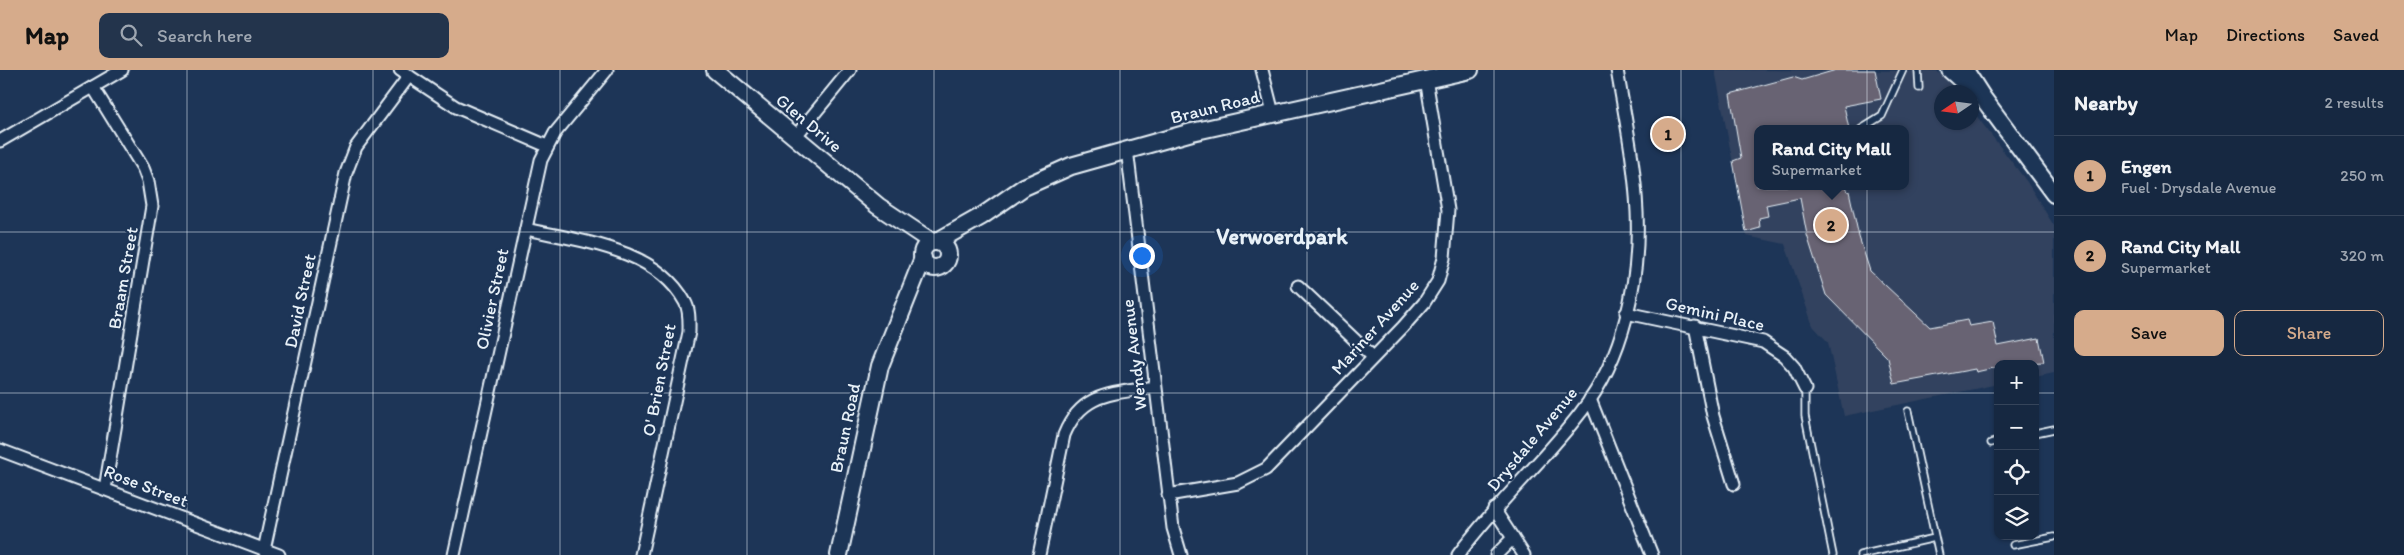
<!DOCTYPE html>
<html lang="en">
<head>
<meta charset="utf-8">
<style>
	body { margin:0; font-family:Itim,sans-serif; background:#23344c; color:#f1f3f6 }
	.controls { position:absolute; right:15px; bottom:15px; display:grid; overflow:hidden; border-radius:10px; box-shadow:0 1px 4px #0004 }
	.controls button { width:45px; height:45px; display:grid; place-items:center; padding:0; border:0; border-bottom:1px solid #35445a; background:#162841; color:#f1f3f6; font:25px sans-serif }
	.compass { position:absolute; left:1934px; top:15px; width:45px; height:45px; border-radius:50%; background:#162841; box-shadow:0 1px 4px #0004; rotate:257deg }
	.you { position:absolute; left:1141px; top:185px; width:18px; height:18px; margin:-12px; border:4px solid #fff; border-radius:50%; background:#1a73e8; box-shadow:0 0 0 8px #1a73e833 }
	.badge { display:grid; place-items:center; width:32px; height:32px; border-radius:50%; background:#d6ab8b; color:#111; font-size:16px; font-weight:700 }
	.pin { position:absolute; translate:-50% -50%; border:2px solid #fff; box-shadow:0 1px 5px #0006 }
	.popup { position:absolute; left:1754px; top:55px; width:155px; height:65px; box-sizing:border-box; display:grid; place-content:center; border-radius:10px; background:#162841; filter:drop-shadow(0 1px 4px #0005); font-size:16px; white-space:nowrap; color:#9ea6b1 }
	.popup b { font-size:19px; color:#f1f3f6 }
	.popup::after { content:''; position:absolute; left:50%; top:100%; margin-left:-10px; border:10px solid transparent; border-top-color:#162841 }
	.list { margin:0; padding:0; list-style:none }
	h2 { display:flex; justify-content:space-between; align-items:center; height:65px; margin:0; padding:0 20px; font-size:21px }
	h2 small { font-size:16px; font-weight:400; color:#9ea6b1 }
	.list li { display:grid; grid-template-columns:32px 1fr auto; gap:15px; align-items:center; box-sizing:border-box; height:80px; padding:0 20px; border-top:1px solid #35445a }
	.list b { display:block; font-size:19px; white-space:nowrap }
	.list p { margin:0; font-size:16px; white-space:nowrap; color:#9ea6b1 }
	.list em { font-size:16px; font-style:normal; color:#9ea6b1 }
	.actions { display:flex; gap:10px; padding:15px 20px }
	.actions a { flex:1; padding:11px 0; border:1px solid #d6ab8b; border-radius:10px; text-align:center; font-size:18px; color:#d6ab8b }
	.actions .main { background:#d6ab8b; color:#111 }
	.icon { flex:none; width:28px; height:28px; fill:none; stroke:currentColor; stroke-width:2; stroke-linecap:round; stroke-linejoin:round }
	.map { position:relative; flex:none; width:2054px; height:485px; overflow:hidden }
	header { display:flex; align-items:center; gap:30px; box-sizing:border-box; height:70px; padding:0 25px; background:#d6ab8b; color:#111 }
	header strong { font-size:24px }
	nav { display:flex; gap:28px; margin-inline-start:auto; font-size:18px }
	.search { width:350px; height:45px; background:#23344c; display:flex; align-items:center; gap:12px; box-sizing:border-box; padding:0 18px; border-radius:10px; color:#9ea6b1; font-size:19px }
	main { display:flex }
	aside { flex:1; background:#162841 }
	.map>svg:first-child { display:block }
	.built { fill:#33435f; fill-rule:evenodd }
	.building { fill:#676373; stroke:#e8f1f8 }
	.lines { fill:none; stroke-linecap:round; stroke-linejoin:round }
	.lane-casing { stroke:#e8f1f8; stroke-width:9 }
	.street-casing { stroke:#e8f1f8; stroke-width:15 }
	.secondary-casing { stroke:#e8f1f8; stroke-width:20 }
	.lane { stroke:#1d3557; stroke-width:5.5 }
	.street { stroke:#1d3557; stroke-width:11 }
	.secondary { stroke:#1d3557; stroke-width:16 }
	.grid { fill:none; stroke:#e8f1f8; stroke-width:1; stroke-opacity:0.55 }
	.labels { text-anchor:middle; stroke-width:4.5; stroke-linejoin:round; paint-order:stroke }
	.street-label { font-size:18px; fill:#e8f1f8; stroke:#1d3557 }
	.district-label { font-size:22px; font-weight:bold; fill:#e8f1f8; stroke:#1d3557 }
</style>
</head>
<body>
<header>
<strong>Map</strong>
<div class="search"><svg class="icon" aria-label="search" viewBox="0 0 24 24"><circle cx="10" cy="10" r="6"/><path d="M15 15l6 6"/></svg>Search here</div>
<nav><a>Map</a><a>Directions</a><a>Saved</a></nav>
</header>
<main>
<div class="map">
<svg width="2054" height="485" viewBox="0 0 2054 485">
	<rect width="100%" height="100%" fill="#1d3557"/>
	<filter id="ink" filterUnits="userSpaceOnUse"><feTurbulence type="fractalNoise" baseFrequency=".02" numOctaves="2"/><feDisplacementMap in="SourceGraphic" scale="10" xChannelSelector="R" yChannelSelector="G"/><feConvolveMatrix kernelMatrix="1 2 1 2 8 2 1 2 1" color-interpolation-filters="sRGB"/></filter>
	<g filter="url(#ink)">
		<path class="built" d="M1715,0L1937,1L1958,22H1942V52H1972V40L2027,112L2054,156V303L2035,307V294H1998V314L1844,346L1828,272L1813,256L1785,174L1747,166ZM1757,59H1905V116H1757Z"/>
		<path class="building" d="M1836,0H1875L1881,29L1844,36L1849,59H1757V116H1846L1848,122L1849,121L1859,167L1870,201L1930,257L1967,250L1969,256L1993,252L1998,276L2039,268L2044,292L1998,294V297L1976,302L1975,299L1894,314L1888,288L1826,225L1807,165L1800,128L1766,135L1768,146L1759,148L1760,158L1746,162L1733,91L1741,88L1730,24L1793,7L1802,10Z"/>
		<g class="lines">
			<defs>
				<g id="lane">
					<path d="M1918,0L1919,18"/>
					<path d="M1861,59L1882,46L1903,0"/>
					<path d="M1805,319V346L1833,485"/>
					<path d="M1908,341L1939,485"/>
					<path d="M2035,363L2054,359"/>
					<path d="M1991,373L1998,371"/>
					<path d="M2013,475L2054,467"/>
					<path d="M1860,485L1935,468"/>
				</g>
				<g id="street">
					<path d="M400,0L456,37L547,76"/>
					<path d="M1262,0L1273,43"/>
					<path d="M93,17L143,98L148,111L152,136L105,419"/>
					<path d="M795,67L850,0"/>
					<path d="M0,71L122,0"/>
					<path d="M1127,79L1173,458L1181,485"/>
					<path d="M526,159C579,171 656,178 685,232C690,240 689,253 689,262L641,485"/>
					<path d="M1298,216L1373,287"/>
					<path d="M1626,243L1763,272L1784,286L1794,297L1805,319"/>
					<path d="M1695,256L1713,346L1734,414"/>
					<path d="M1590,329L1652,485"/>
					<path d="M0,380L279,485"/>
					<path d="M1168,425L1238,413L1266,399L1403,257L1424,233L1438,211L1444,188L1448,140L1426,9"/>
					<path d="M1494,439L1524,485"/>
					<path d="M264,480L346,103L356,77L409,6"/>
					<path d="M454,485L541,90L555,63L607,0"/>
					<path d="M1039,485L1064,365C1082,321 1114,324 1155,317"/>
					<path d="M1458,485C1495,434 1543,392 1581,342C1624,288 1640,210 1637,142C1635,94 1625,47 1617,0"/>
					<path d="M1496,485L1513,468"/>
				</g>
				<g id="secondary">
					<path d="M715,0L878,136L932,172"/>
					<path d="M1950,0L1969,17"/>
					<path d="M1965,0L1983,28L2054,124"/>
					<path d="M936,172L982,146L1024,117L1071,96L1192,62L1470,0"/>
					<circle cx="935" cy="185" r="13"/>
					<path d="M839,485L880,296L923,188"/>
				</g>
			</defs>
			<use href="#lane" class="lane-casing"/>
			<use href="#street" class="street-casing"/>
			<use href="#secondary" class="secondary-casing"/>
			<use href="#lane" class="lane"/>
			<use href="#street" class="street"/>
			<use href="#secondary" class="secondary"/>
		</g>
	</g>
	<path class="grid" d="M187,0V485M373,0V485M560,0V485M747,0V485M934,0V485M1120,0V485M1307,0V485M1494,0V485M1681,0V485M1867,0V485M0,162H2054M0,323H1998M2035,323H2054"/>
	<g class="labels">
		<g class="street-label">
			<text transform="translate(1215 37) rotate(-14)" y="6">Braun Road</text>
			<text transform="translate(809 53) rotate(40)" y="6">Glen Drive</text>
			<text transform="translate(123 208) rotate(-80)" y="6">Braam Street</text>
			<text transform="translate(492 229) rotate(-78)" y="6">Olivier Street</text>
			<text transform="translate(300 231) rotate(-78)" y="6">David Street</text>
			<text transform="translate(1715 244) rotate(13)" y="6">Gemini Place</text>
			<text transform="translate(1375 257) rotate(-48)" y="6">Mariner Avenue</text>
			<text transform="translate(1134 285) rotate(-97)" y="6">Wendy Avenue</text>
			<text transform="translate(659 310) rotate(-79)" y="6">O' Brien Street</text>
			<text transform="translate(845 358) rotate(-78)" y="6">Braun Road</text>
			<text transform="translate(1532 369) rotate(-50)" y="6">Drysdale Avenue</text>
			<text transform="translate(146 416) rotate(21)" y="6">Rose Street</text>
		</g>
		<g class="district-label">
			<text x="1282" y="174">Verwoerdpark</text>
		</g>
	</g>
</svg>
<div class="controls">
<button>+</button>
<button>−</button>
<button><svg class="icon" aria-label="locate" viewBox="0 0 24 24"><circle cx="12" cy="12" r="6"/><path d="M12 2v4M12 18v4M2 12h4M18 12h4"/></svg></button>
<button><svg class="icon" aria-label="layers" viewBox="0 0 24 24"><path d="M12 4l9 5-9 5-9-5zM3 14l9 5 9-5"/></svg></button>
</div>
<svg class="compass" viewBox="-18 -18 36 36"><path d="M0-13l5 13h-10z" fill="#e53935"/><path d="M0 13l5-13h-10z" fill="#9ea6b1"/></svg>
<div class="you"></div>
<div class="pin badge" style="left:1668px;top:64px">1</div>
<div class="pin badge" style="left:1831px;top:155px">2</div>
<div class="popup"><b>Rand City Mall</b>Supermarket</div>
</div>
<aside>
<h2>Nearby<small>2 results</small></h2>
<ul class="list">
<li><span class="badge">1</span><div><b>Engen</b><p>Fuel · Drysdale Avenue</p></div><em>250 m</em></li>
<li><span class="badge">2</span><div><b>Rand City Mall</b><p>Supermarket</p></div><em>320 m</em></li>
</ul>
<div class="actions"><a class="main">Save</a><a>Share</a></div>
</aside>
</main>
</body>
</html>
